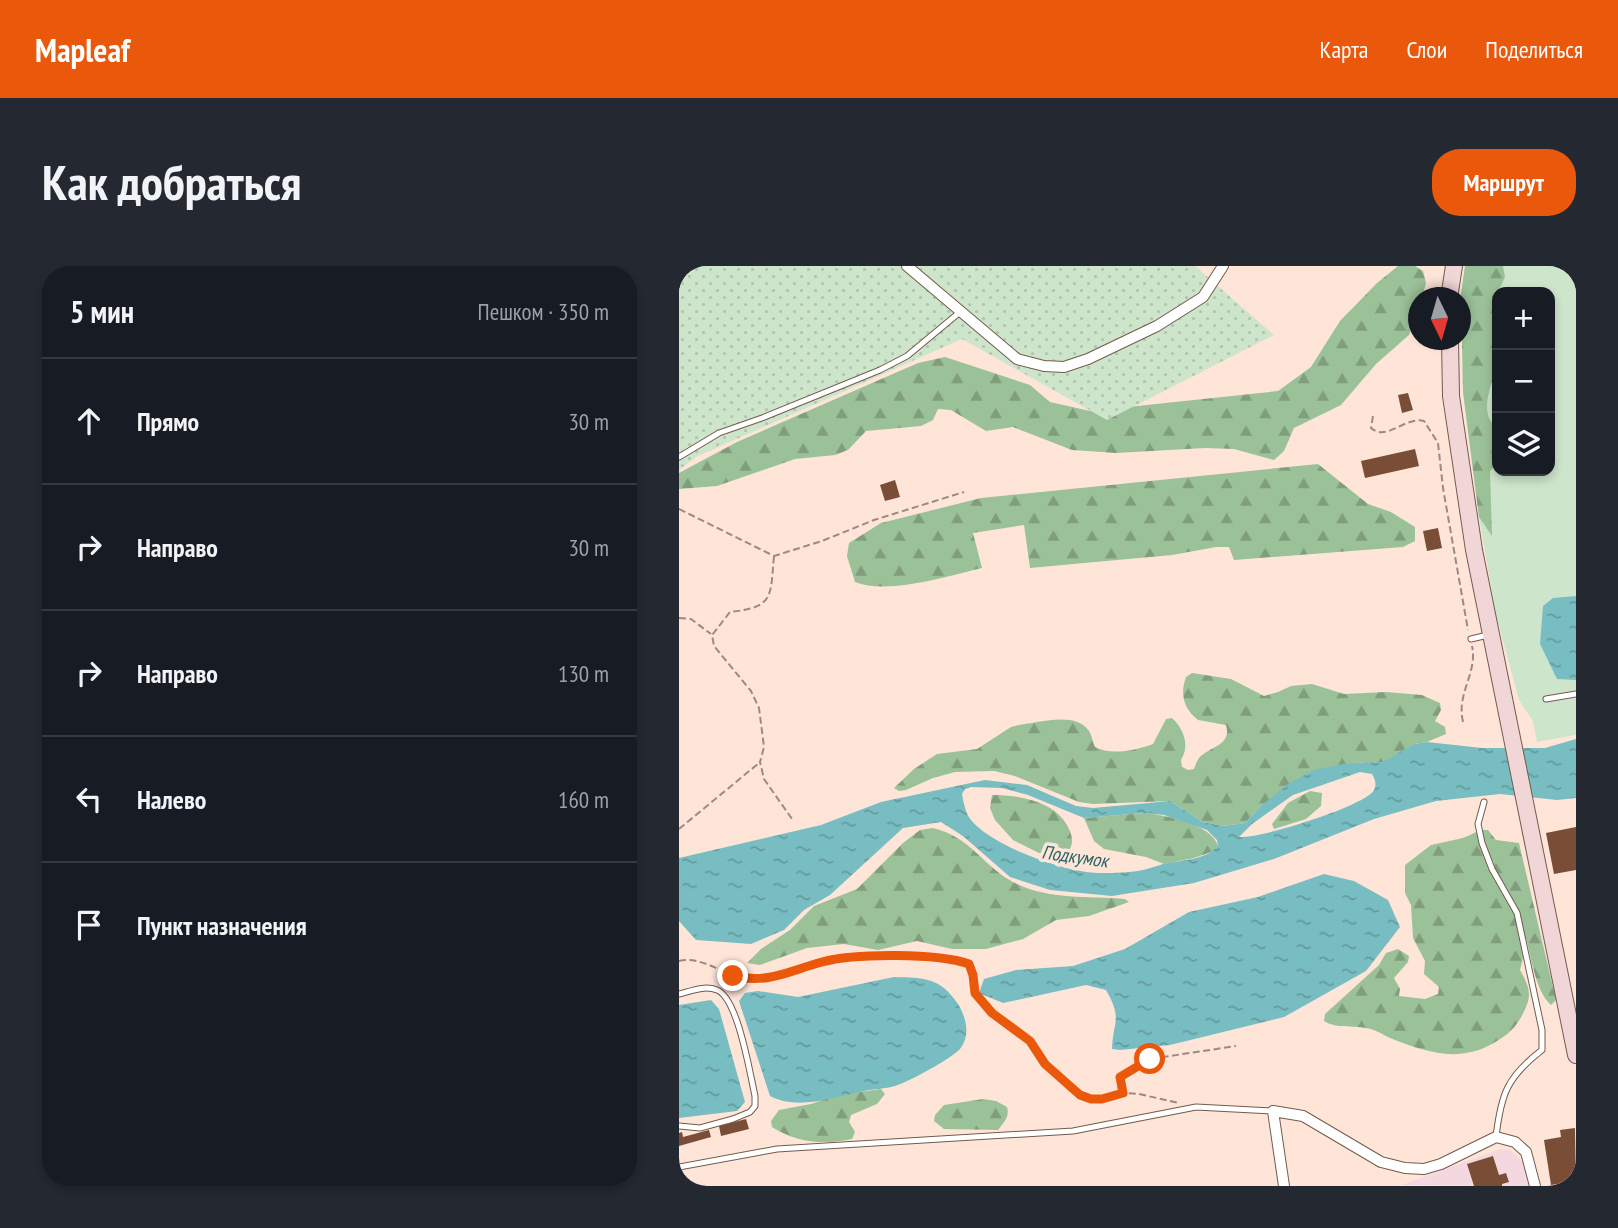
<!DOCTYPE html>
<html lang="ru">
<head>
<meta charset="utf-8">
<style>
	body { margin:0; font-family:"PT Sans Narrow",sans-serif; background:#242831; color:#f1f3f6 }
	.controls { position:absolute; right:21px; top:21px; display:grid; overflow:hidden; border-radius:14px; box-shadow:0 4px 10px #0003 }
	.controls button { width:63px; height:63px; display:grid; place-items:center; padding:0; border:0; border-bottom:2px solid #363941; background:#171b24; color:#f1f3f6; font:35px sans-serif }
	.compass { position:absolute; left:729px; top:21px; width:63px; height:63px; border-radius:50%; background:#171b24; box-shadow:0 4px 10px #0003; rotate:175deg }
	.stop { position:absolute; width:21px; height:21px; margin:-16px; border:5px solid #ea580c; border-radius:50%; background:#fff }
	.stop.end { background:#ea580c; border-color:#fff; box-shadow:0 2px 7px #0008 }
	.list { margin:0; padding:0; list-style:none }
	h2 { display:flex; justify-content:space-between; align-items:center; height:91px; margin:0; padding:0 28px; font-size:30px }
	h2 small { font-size:23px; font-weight:400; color:#9ea1a6 }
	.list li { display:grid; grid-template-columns:46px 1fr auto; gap:21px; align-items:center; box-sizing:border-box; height:126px; padding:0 28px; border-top:2px solid #363941 }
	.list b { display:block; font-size:26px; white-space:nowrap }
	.list em { font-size:23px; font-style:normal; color:#9ea1a6 }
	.icon { flex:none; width:38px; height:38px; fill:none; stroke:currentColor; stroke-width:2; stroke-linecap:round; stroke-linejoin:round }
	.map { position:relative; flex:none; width:897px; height:920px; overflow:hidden; border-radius:28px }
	header { display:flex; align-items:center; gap:42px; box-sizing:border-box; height:98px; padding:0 35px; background:#ea580c; color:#fff }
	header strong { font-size:33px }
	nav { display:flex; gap:38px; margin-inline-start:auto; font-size:24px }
	.intro { display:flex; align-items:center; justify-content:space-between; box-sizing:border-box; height:168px; padding:0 42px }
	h1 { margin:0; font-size:49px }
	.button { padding:18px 32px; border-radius:28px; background:#ea580c; color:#fff; font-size:24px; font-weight:700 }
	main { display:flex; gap:42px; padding:0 42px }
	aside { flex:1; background:#171b24; border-radius:28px; box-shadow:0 4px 10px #0003 }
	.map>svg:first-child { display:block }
	.industrial { fill:#f3d9df }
	.grass { fill:#cde5cb; fill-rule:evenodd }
	.forest { fill:url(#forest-firs) }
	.park { fill:url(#park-dots) }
	.water { fill:url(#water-ripples); fill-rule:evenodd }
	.building { fill:#7a4d36 }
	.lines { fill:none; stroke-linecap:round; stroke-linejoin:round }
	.lane-casing { stroke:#745a4c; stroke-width:7 }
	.street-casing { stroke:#745a4c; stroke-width:12 }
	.secondary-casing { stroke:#745a4c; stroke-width:18 }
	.path { stroke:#9c8a81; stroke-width:2; stroke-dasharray:7 3.5; stroke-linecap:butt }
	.lane { stroke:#fff; stroke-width:5 }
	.street { stroke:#fff; stroke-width:10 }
	.secondary { stroke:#f0d6d7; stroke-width:16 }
	.route { stroke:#ea580c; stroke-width:9 }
	.labels { text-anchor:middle; stroke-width:7; stroke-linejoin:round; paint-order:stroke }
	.water-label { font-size:19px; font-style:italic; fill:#276265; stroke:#fee5d8 }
</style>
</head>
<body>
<header>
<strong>Mapleaf</strong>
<nav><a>Карта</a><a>Слои</a><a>Поделиться</a></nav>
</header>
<div class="intro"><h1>Как добраться</h1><a class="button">Маршрут</a></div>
<main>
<aside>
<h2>5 мин<small>Пешком · 350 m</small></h2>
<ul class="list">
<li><svg class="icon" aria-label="ahead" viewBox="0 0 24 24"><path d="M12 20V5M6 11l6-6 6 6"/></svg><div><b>Прямо</b></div><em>30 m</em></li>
<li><svg class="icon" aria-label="right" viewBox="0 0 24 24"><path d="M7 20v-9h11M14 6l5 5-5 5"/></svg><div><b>Направо</b></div><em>30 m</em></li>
<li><svg class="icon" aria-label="right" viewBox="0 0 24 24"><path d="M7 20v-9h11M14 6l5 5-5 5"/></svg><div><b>Направо</b></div><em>130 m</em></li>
<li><svg class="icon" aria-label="left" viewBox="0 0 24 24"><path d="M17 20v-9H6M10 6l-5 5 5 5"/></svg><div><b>Налево</b></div><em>160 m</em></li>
<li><svg class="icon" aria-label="arrive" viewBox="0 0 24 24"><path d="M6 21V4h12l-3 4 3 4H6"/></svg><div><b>Пункт назначения</b></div></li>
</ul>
</aside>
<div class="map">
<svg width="897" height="920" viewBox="0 0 897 920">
	<defs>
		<pattern id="forest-firs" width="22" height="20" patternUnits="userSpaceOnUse" patternTransform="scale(1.75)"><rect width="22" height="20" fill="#9bc198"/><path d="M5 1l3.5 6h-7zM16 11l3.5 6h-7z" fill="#809e7d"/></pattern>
		<pattern id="park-dots" width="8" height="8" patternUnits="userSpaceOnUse" patternTransform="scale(1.75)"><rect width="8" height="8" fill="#cde5cb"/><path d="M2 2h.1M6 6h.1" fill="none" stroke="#b1c5af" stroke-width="1.8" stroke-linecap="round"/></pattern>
		<pattern id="water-ripples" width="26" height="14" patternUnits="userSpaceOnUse" patternTransform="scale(1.75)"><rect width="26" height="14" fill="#78bdc1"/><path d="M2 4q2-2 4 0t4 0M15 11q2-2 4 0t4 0" fill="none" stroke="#649b9d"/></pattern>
	</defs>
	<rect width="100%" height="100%" fill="#fee5d8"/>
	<path class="industrial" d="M821,883L831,884L844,896L850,920L723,919Z"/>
	<path class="grass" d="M786,0H897V469L858,476L854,455L840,434L817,349L800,251L784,126L782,28ZM818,26H871V205H818Z"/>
	<g class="forest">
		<path d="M719,0H736L744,5L747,17L743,31L740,32L739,41L730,69L697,98L662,139L615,162L605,185L595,194L555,183L526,182L437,187L393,184L334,161L307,165L272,144L259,143L254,154L242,160L187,165L169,184L156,189L116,193L38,220L0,223V207L58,176L239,97L266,91L351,119L371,136L411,145L599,125L632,101L661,55L698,17Z"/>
		<path d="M786,0H824L826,11L815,35V48L818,62V103L816,104C811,124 800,148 818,162V198L811,205L813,270L800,251L784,126L782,28Z"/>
		<path d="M639,198L689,238L712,246L736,261V275L724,281L555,294L550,281H537L493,289L351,302L345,259L294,267L303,302C269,310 209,329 176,316L168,290L170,277L202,257L302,232Z"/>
		<path d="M513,407L552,413L585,430L599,426L612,420L633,418L665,428L707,426L743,429L761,437L762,444L756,455L766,461L767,468L748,476L735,478L705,496L669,497L582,540L566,557L544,560L524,556L491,535L414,538L400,536L336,510L315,505L276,506L254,512L227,524L220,525L215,522L235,503L258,488L298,483L332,461L340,459C359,457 397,445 410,465C413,470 414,477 416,481C432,490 458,484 474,478L487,453L493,452C505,463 511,480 502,494L503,501L509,504L515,503C516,499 518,495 520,492C531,480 553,480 547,459L519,454C504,442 501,428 507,411Z"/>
		<path d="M631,525L643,527L642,540L627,553L595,563L593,558L609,537Z"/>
		<path d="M313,529C339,529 378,535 390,563C394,572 395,580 387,588L360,587L334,574L316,554L311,542Z"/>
		<path d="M465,547C486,549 533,558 539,580L535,585L515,592L485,598L467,591L425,583L415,575L405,552Z"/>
		<path d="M254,562C292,571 304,600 334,616C367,634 409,630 446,633L450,636L410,650L377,654L344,673L307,683H273L238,675L199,684L165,678L128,682L81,699L68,697L82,683L111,664L135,640L178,623L224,577L241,564Z"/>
		<path d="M802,564H809L817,574L840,577L877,734L872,739C857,726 852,691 847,672L842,673L844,692L841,704C853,725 853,732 841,753C834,765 825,771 813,778C778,797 747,786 711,772C703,768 695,763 687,762C673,759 657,763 645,755L646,748L700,699L707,687L719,683L730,690L729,696L715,712L721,723L720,730L746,733L759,728L760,721L745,708L746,695L734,672L732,639L726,627V599L752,579L784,572Z"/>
		<path d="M202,823L206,828L198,838L172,849L170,856L176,866L173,873C145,879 118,877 93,861L92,855L100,844L132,838L158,829Z"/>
		<path d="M304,833L317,835L328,841C331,851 325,856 319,864L265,863L255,855L256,849L265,839Z"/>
	</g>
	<path class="park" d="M0,0H516L595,69L428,154L283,73L17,191L0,204Z"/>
	<g class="water">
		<path d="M897,330V414L878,413L861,378L864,340L874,332Z"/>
		<path d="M897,473V532L878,534L821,528L757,535L695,553L595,593L515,617L433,630L371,624L331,611L284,570L262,556L224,562L151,629L125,644L105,664L72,678L17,674L0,655V592L142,559L202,536L306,514L348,519L397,540L414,542L491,535L524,556L544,560L566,557L582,540L609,518L635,504L669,497L704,496L735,478L748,476L803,482H866ZM681,506L693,508C696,513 698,518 695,524C687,540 580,573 560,571L573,558L614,529ZM292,521L323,522L349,529L405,552L465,547L485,549L528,564L538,574L539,580C528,593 506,594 489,597C482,598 476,601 468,603C454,607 435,607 420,607C387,607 313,580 292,554C286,546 285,538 283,528L286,523Z"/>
		<path d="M645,608L675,615L709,634L721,661L687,705L605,751L491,779L441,784L433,783C434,754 444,754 427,724L407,719L324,737L300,727L305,713L337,704L394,700L446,683L510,646L579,631Z"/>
		<path d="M215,711C245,712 261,711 279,738C287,751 292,769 281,783C272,793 229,816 216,820C206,823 195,823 185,825C155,831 119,845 91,830L60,735L66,727L79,725L119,731Z"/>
		<path d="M32,734L40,743L66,836L58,845L0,852V739Z"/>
	</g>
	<g class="building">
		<path d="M729,127L734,144L723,147L719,129Z"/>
		<path d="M736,183L740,200L686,212L682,195Z"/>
		<path d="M216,214L221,231L206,235L201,219Z"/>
		<path d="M759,262L763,282L748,285L744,265Z"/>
		<path d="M897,561V604L875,608L867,567Z"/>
		<path d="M67,853L70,863L42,870L40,860Z"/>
		<path d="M896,862L897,920H892V916L872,919L865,874L882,871L881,864Z"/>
		<path d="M30,864L32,871L0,880V867L3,866L4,871Z"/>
		<path d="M814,890L820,909L827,907L830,916L823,918V920H795L788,898Z"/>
	</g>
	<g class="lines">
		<defs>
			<g id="lane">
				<path d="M0,191L40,167L83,152L201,104L228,90L281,46"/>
				<path d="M792,373L809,369"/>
				<path d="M867,433L897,428"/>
				<path d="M805,536L799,558L803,577L813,603L838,647L863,764V784C828,811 822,828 817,871"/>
				<path d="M0,728C12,725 26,719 38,724C59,732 71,808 76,830V840L71,846L54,853L21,862L0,860"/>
				<path d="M0,901L98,883L394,865L517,841L594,845"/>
			</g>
			<g id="street">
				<path d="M228,0L338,93L365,100L385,101L409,93L478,60L524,31L544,0"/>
				<path d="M605,920L594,845L624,850L702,896L726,902L745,903L762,898L817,871L836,876L847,886L856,920"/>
			</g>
			<g id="secondary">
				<path d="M770,32L775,0"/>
				<path d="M771,74L772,130L795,284L897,789"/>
			</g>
		</defs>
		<use href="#lane" class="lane-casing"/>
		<use href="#street" class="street-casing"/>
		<use href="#secondary" class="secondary-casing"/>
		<g class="path">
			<path d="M694,150L692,162C708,176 726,150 745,155L759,177L764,222L789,364"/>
			<path d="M0,243L95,290L143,275L195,254L285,226"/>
			<path d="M95,290C91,331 96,341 51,346L33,369L35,380L72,425L80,442L85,481L81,496L85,513L113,553"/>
			<path d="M0,352L12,353L32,368"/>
			<path d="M784,456C777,427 799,407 793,380"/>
			<path d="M0,563L80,497"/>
			<path d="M0,695C24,689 48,712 72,714C98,715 120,701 145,695C178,688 258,686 290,698L294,709L296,727L313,747L350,775L366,798L401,829L412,833H423L444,827L460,828L500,837"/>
			<path d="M444,827L441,811L471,793L557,780"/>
		</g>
		<use href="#lane" class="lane"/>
		<use href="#street" class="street"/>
		<use href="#secondary" class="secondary"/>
	</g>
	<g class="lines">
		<path class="route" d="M54,710C90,718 109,705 143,696C176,687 259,687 290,698L294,709L296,727L313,747L351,775L366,798L401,829L412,833H423L444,827L441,811L471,793"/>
	</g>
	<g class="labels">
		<g class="water-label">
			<text transform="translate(396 590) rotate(8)" y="7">Подкумок</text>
		</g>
	</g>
</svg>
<div class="controls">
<button>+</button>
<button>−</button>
<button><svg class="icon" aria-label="layers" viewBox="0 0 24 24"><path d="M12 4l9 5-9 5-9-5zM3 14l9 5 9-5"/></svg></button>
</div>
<svg class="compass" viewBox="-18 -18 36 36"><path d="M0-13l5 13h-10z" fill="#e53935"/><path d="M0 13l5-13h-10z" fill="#9ea1a6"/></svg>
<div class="stop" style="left:471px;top:793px"></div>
<div class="stop end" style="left:54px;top:710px"></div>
</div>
</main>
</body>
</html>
